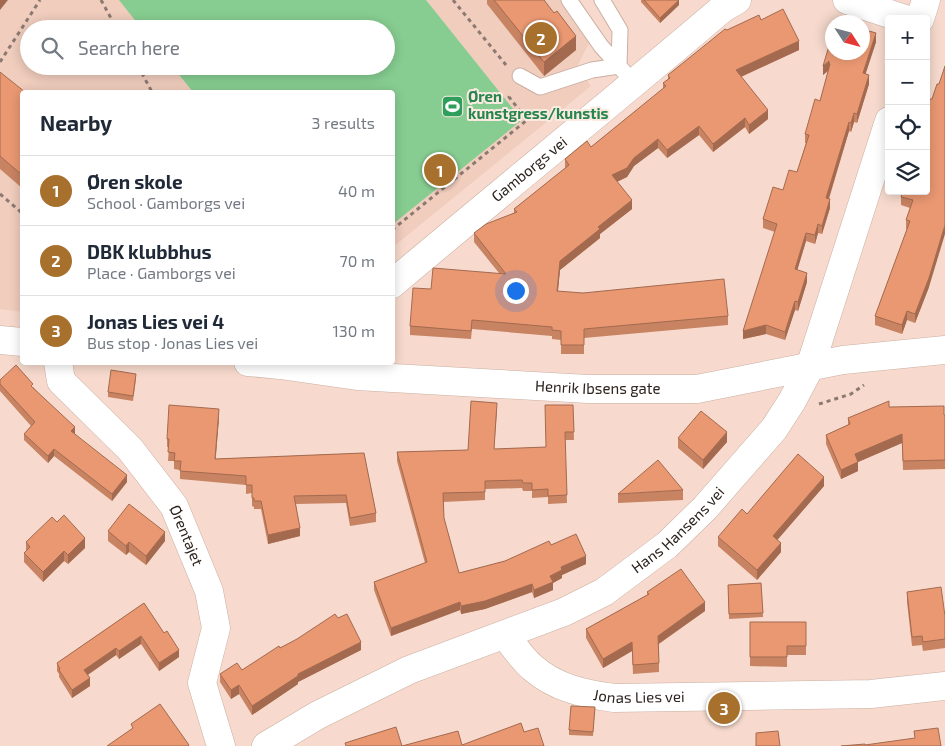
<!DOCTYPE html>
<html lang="en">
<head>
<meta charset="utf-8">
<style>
	body { margin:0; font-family:"Exo 2",sans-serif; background:#f2f2f3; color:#1f2937 }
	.controls { position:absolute; right:15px; top:15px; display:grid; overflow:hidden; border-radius:5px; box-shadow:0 2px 12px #0003 }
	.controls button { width:45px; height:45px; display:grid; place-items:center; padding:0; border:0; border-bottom:1px solid #e0e1e3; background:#fff; color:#1f2937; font:25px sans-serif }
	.compass { position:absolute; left:825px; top:15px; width:45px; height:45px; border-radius:50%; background:#fff; box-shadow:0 2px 12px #0003; rotate:126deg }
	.you { position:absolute; left:515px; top:290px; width:18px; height:18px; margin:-12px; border:4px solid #fff; border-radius:50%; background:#1a73e8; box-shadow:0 0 0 8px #1a73e833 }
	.badge { display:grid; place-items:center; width:32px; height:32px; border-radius:50%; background:#a8702d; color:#fff; font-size:16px; font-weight:700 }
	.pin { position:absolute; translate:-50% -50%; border:2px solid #fff; box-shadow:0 1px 5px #0006 }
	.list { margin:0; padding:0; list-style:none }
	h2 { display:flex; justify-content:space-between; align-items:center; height:65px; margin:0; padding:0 20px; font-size:21px }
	h2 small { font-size:16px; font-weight:400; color:#747a83 }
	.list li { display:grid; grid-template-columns:32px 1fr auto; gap:15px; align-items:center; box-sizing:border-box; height:70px; padding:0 20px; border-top:1px solid #e0e1e3 }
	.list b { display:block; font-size:19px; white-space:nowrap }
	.list p { margin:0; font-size:16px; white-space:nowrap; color:#747a83 }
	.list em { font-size:16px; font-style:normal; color:#747a83 }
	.icon { flex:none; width:28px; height:28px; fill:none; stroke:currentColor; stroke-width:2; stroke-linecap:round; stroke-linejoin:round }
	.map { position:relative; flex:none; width:945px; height:746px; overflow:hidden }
	.search { position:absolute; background:#fff; box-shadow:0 2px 12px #0003; left:20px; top:20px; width:375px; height:55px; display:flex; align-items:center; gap:12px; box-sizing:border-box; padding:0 18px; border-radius:28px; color:#747a83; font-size:19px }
	.panel { position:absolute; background:#fff; box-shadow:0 2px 12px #0003; left:20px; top:90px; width:375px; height:275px; border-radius:5px }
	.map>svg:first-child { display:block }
	.built { fill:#f0cdbd; fill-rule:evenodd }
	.pitch { fill:#87cd91 }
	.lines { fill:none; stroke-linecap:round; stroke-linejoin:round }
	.lane-casing { stroke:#caafa2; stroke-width:17 }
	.street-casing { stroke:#caafa2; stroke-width:29 }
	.secondary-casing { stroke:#caafa2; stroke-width:29 }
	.path { stroke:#8c7971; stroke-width:3; stroke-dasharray:4 4; stroke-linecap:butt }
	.lane { stroke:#fff; stroke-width:15 }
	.street { stroke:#fff; stroke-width:28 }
	.secondary { stroke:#fff; stroke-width:28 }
	.wall { fill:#c88362 }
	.shaded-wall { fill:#a36a50 }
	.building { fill:#e99872; stroke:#a36a50 }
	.labels { text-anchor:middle; stroke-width:4; stroke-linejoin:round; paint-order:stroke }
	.leisure-label { font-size:15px; font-weight:bold; fill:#27864d; stroke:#fbeae2; text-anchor:start }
	.street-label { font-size:15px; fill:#2d231e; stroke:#fbeae2 }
</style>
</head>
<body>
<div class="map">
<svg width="945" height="746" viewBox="0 0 945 746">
	<rect width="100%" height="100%" fill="#f7dacd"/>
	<path class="built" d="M0,0H579L594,33L577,67L591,86L393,247L392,92H22V312L0,309ZM29,29H386V66H29Z"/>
	<path class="pitch" d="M119,0H426L522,120L393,224L392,92H193L172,66H386V29H142Z"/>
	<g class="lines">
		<defs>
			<g id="lane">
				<path d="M569,0L601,46L619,66"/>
				<path d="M602,0L620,30L619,66L625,73"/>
				<path d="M520,76L540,87L592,70L619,66"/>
			</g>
			<g id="street">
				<path d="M847,0L905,19"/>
				<path id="s1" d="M392,284C502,191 614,101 723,8L737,0"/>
				<path d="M0,340L22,342"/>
				<path id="s2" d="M58,362L61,381L130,449L174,506L209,591L216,628L202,683L221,746"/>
				<path id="s3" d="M248,362L280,365L357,376L588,389H697L843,360L945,350"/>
			</g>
			<g id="secondary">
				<path d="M920,19L926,0"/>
				<path id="s4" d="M505,635C514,646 522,659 533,668C556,688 584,694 614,698L871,694L945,686"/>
				<path id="s5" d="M266,746L318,715L409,670L564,612L604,592L667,545L705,508L774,429L792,401L810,367L889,121"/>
			</g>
		</defs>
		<use href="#lane" class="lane-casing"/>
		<use href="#street" class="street-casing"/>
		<use href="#secondary" class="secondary-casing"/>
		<g class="path">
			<path d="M101,0L117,29"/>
			<path d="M453,0L506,65"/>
			<path d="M0,62L40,0"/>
			<path d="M138,66L152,92"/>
			<path d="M0,194L22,213"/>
			<path d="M392,230L527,120L509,97L511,94"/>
			<path d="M819,404L851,394L864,385"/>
		</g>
		<use href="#lane" class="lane"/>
		<use href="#street" class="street"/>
		<use href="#secondary" class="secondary"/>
	</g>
	<g class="wall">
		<path d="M487,0H544L576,50L544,76L487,4Z"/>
		<path d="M641,0H679V5L660,23L641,2Z"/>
		<path d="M761,20L799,50L741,77L768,119L749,134L745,127L713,152L699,135L667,158L658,148L634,166L627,177L617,182L632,209L600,234V238L560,270L558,291L728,316V325L584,338V354H561V340L552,339V336L472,329L471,339L410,335V326L431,289L499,273L474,242V233L514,213V209L565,169V159L591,147L663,89V83L668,79V75L727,30Z"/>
		<path d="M876,42L865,74L869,84L857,123L854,122L851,132L849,131L829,199L830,208L822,234L818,233L815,244L806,241L797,270L807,282L798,311L795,310L785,340L766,334L743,339L775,232L763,228V219L797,172L806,143H805V134L820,101L828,71L823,75V66Z"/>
		<path d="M0,72L22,92V188L0,169Z"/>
		<path d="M926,191L929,287L915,323L907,320L902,334L875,325V316L907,229H906V220L910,208L901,205V197Z"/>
		<path d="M136,379L133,401L108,397V392Z"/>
		<path d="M0,380L33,387L75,434L127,482L112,501L54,456L48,463L24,440V434L31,426L0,391Z"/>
		<path d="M573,405L574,440H565L567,503L548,504V497L532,498V491H523L522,488L485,489V500L443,502L444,518L459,573L505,561L551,545L586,564L562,575V578L553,583V590L534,598L532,592L485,609L461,614L460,610L391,636L374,590V582L425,563L397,461V452L468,450L497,411L494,449L546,447Z"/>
		<path d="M889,407L945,415V469L903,470L902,443L858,462V471L841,479L826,444V435L848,425V418Z"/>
		<path d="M219,418L215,459L364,453L376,513V522L350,526L346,503L296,504L300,536L268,544L261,509H254V507L252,506V493L246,494V485L180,479V470L174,469V461H168L169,447H167V439Z"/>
		<path d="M678,438L727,442L703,469L678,448Z"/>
		<path d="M824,486L777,540L781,552L757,580L718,546V537L747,514Z"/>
		<path d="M683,490V500L618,503V494Z"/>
		<path d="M57,522L85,548L68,564L64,561L43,582L24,562V553L26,551V542Z"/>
		<path d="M108,531L165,541L146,565L129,552L126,555L108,541Z"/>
		<path d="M761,583L763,617L729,619L728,585Z"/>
		<path d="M647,592L705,611L659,644V672L633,674L632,651L603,668L586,638V629L647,595Z"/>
		<path d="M907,592L945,616V648L923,651L922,645L912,646L907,602Z"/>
		<path d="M144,603L179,657L159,671L141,644L119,659L116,655L88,675L90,686L72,698L59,677V674L57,671V663Z"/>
		<path d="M338,618L361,650L298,682V684L252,715L239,694L231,699L220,682V674L242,670L280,648Z"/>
		<path d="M750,622H806V655H787V667L750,666Z"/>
		<path d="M595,707L593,736L569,735V730Z"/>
	</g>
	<g class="shaded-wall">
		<path d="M0,0H8L0,10Z"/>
		<path d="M679,0V5L660,23V18Z"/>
		<path d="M876,33V42L863,82V73Z"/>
		<path d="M576,36V50L544,76V62Z"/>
		<path d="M799,41V50L736,79V70Z"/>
		<path d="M829,61V70L823,75V66Z"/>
		<path d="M869,75V84L857,123V114Z"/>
		<path d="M768,110V119L749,134V125Z"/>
		<path d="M854,113V122L851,132V123Z"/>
		<path d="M745,118V127L713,152V144Z"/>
		<path d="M849,122V131L826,207V198Z"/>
		<path d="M699,126V135L667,158V150Z"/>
		<path d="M658,139V148L634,166L627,177L612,184V175Z"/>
		<path d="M830,199V208L822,234V226Z"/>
		<path d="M632,200V209L600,234V238L560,270L557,300V291L560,261L598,227Z"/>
		<path d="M818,224V233L815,244V235Z"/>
		<path d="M945,225V234L929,287L915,323V314Z"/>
		<path d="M806,233V241L795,278V269Z"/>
		<path d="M807,273V282L798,311V302Z"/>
		<path d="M795,301V310L785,340V332Z"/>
		<path d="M907,311V320L902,334V325Z"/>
		<path d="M766,325V334L743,339V331Z"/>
		<path d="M219,409V418L215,468V459Z"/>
		<path d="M75,427V434L71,438V431Z"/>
		<path d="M727,432V442L703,469V460Z"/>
		<path d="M902,434V443L858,462V471L841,479V470L855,454Z"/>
		<path d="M54,449V456L48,463V456Z"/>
		<path d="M127,475V482L112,501V494Z"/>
		<path d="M824,477V486L773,545V536Z"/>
		<path d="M300,528V536L268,544V535Z"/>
		<path d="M165,532V541L146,565V556Z"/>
		<path d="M85,538V548L68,564V555Z"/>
		<path d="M129,542V552L126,555V546Z"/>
		<path d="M781,543V552L757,580V570Z"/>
		<path d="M64,551V561L43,582V572Z"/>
		<path d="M586,556V564L562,575V578L553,583V590L534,598V590L550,576L561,567Z"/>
		<path d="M532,584V592L485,609L461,614V606Z"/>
		<path d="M460,602V610L391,636V628Z"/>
		<path d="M705,602V611L658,644V636Z"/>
		<path d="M141,636V644L119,659V651Z"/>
		<path d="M361,642V650L298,682V684L252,715V706L298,674Z"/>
		<path d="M632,642V651L603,668V659Z"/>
		<path d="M116,648V655L84,677V670Z"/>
		<path d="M179,650V657L159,671V663Z"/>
		<path d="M90,678V686L72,698V690Z"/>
		<path d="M239,685V694L231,699V690Z"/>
	</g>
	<g class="building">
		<path d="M494,0H544L554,13L557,11L576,36L544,62Z"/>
		<path d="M644,0H679L660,18Z"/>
		<path d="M783,9L799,41L736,70L768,110L749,125L745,118L713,144L699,126L667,150L658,139L634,158L627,168L612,175L632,200L598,227L600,229L560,261L557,291L583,293L724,279L728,316L584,329V345H561V331L552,330V327L472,320L471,331L410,326L413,288L431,289L433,268L506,274L474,233L486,224L517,212L514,209L569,165L565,159L587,141L591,147L666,86L663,83L670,78L668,75L725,29L727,30L759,15L761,20Z"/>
		<path d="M862,29L876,33L863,73L869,75L857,114L854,113L851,123L849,122L826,198L830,199L822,226L818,224L815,235L806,233L795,269L807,273L798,302L795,301L785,332L766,325L743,331L777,224L763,219L773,187L783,190L789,170L797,172L809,135L805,134L815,99L820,101L830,64L829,63V61L823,66L832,36V52H862Z"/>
		<path d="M945,66V225L929,278L915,314L907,311L902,325L875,316L910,221L906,220L913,200L901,197L903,191H926V112L930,99H932L937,84H939Z"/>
		<path d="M0,72L25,92H22V175L0,156Z"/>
		<path d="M16,365L33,384L31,386L75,427L71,431L127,475L112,494L54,449L48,456L24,434L35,422L0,384V380Z"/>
		<path d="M111,370L136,374L133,396L108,392Z"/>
		<path d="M471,401L497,403L494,449L546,447L545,405H573L574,432H565L567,495L548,496V489L532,490V483H523L522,480L485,481V492L443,493L444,518L459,573L505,561L549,541L551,545L576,534L586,556L561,567L562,570L550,576L553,582L534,590L532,584L485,601L461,606L460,602L391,628L374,582L427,562L397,452L468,450Z"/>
		<path d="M889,401V407L944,406V415H945V460L903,461L902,434L855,454L858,462L841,470L826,435L850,424L848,418Z"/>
		<path d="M169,405L219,409L215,459L364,453L376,513L350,518L346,495L294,496L300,528L268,535L261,501H254V498H252V485H246V476L180,471L181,461H174L175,453L168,452L169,439H167Z"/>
		<path d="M701,411L727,432L703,460L678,438Z"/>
		<path d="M798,454L824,477L773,536L781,543L757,570L718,537L742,509L747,514Z"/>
		<path d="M658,460L683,490L618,494Z"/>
		<path d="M129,504L165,532L146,556L129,542L126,546L108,531Z"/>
		<path d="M64,515L85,538L68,555L64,551L43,572L24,553L30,547L26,542L52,517L57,522Z"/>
		<path d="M681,569L705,602L658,636L659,663L633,665L632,642L603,659L586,629L649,594L647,592Z"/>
		<path d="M761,583L763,613L729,614L728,585Z"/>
		<path d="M941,587L945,616V639L923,642L922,636L912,637L907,592Z"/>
		<path d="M144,603L164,633L167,631L179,650L159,663L141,636L119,651L116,648L84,670L90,678L72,690L59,670L60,669L57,663Z"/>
		<path d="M335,614L338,618L347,614L361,642L298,674V676L252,706L239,685L231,690L220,674L237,663L242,670L279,646L280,648L297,639Z"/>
		<path d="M750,622H806V646H787V657H750Z"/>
		<path d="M160,704L189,745L188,746H107L133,728L131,724Z"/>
		<path d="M571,706L595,707L593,732L569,730Z"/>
		<path d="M521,723L524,732L538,728L544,746H402L458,731L462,745Z"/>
		<path d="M396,727L402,746H346L345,743Z"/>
		<path d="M938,728L941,746H841L865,744V745L915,738L914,731Z"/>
		<path d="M778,731L780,746H756V733Z"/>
	</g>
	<defs>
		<symbol id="stadium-square" viewBox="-11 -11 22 22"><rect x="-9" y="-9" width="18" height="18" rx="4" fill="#2e9e5b" stroke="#fbeae2"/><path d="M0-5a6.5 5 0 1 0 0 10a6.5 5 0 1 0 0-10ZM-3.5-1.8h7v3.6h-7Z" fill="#fff"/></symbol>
	</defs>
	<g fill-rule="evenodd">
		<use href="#stadium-square" x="440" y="94" width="25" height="25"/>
	</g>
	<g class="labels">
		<g class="leisure-label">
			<text x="468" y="102">Øren<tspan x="468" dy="17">kunstgress/kunstis</tspan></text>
		</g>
		<g class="street-label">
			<text dy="5" stroke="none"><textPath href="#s1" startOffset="179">Gamborgs vei</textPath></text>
			<text dy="5" stroke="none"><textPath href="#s3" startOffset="351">Henrik Ibsens gate</textPath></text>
			<text dy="5" stroke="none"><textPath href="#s5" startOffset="469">Hans Hansens vei</textPath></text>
			<text dy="5" stroke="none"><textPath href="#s2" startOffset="220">Ørentajet</textPath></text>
			<text dy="5" stroke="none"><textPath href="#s4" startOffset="156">Jonas Lies vei</textPath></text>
		</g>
	</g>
</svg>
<div class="controls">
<button>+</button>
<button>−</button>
<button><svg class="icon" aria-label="locate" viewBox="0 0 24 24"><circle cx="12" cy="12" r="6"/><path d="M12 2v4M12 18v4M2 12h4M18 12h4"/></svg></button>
<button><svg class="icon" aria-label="layers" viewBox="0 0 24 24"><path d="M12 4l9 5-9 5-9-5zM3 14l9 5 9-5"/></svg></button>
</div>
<svg class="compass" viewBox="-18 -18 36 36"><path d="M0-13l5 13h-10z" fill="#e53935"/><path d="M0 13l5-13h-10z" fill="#747a83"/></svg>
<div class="you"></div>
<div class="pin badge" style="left:440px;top:170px">1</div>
<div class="pin badge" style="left:541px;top:38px">2</div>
<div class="pin badge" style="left:724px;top:708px">3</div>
<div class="search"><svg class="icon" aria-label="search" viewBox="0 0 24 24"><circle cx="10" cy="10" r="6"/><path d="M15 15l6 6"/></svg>Search here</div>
<section class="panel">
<h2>Nearby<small>3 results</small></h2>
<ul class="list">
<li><span class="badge">1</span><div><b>Øren skole</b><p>School · Gamborgs vei</p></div><em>40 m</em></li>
<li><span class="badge">2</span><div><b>DBK klubbhus</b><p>Place · Gamborgs vei</p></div><em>70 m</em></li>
<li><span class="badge">3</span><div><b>Jonas Lies vei 4</b><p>Bus stop · Jonas Lies vei</p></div><em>130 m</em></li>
</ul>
</section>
</div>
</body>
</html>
